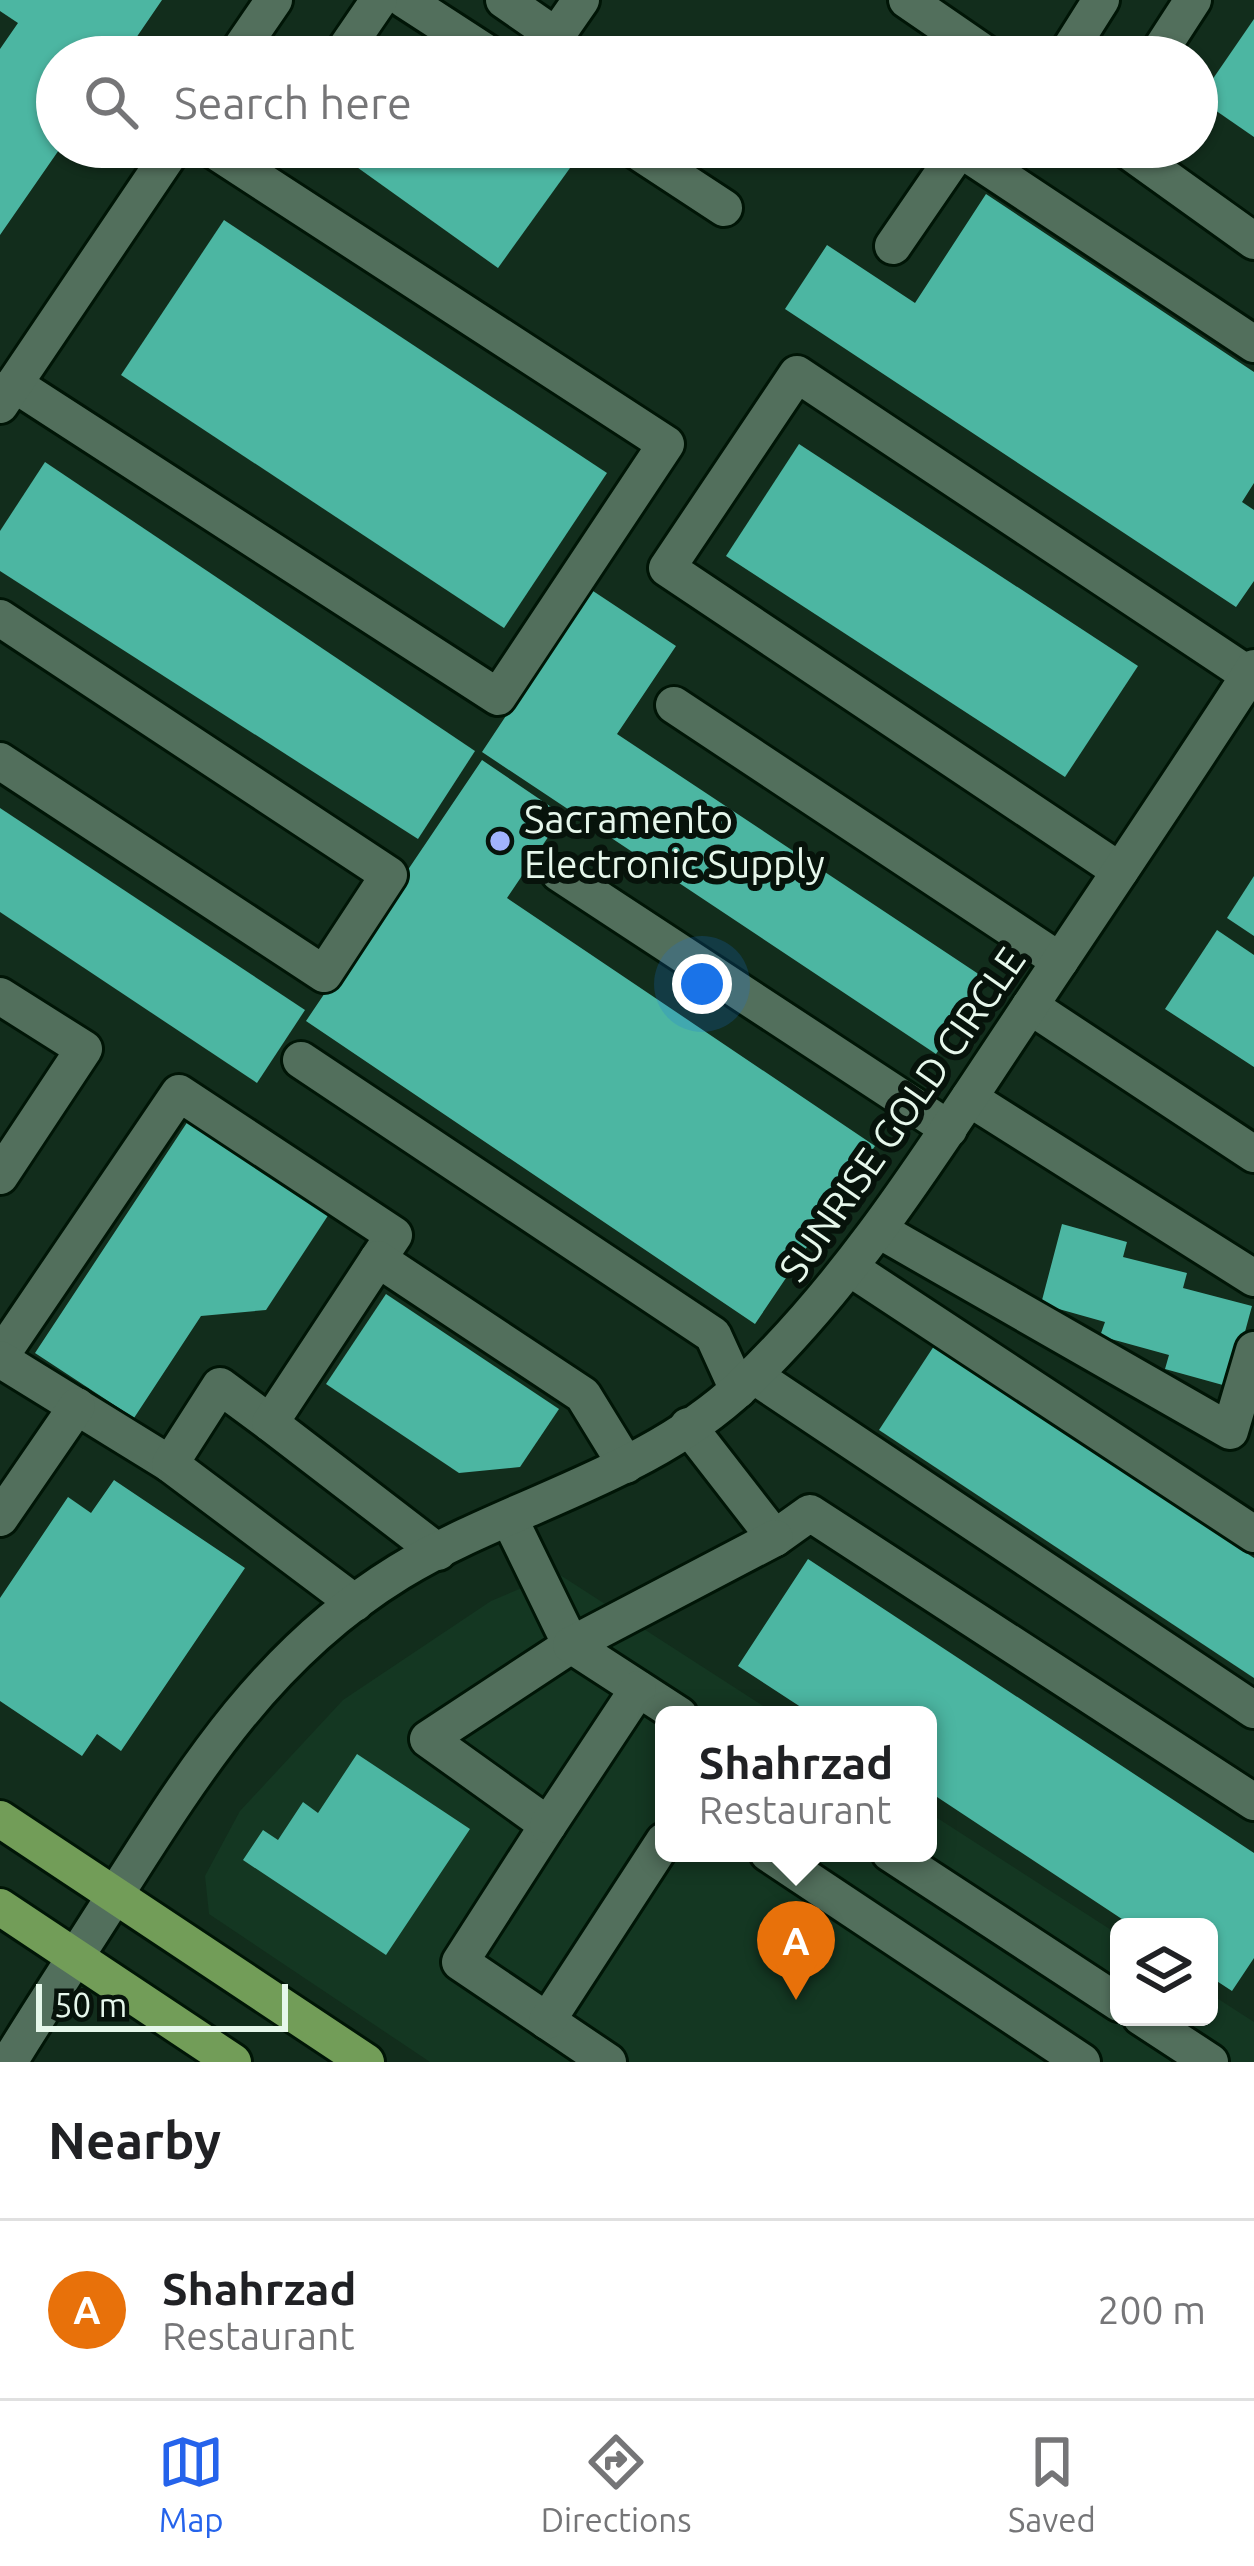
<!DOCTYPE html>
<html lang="en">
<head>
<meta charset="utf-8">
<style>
	body { margin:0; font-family:Ubuntu,sans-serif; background:#f6f6f6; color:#202124 }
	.controls { position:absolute; right:36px; bottom:36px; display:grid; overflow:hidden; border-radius:18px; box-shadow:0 3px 9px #0004 }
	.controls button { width:108px; height:108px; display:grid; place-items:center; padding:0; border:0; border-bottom:3px solid #e0e0e0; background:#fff; color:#202124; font:60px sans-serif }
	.scale { position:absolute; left:36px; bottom:30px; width:252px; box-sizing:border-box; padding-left:12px; border:6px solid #e6f7eb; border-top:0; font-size:33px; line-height:42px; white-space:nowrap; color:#e6f7eb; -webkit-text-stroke:9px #07130b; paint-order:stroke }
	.you { position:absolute; left:702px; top:984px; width:42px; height:42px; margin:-30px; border:9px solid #fff; border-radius:50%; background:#1a73e8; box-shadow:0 0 0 18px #1a73e833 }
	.badge { display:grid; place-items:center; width:78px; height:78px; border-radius:50%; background:#2563eb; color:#fff; font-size:39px; font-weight:700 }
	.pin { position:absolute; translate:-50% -99px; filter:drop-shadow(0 3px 6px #0008) }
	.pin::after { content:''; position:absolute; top:63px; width:42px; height:36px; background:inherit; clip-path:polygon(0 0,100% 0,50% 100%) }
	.popup { position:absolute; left:655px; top:1706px; width:282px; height:156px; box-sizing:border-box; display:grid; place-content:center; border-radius:18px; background:#fff; filter:drop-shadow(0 3px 9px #0005); font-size:39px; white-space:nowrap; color:#757577 }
	.popup b { font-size:45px; color:#202124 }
	.popup::after { content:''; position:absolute; left:50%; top:100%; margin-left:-24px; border:24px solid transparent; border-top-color:#fff }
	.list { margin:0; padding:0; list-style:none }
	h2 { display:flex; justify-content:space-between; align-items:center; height:156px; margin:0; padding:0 48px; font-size:51px }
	h2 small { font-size:39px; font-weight:400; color:#757577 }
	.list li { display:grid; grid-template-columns:78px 1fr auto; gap:36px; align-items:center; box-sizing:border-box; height:180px; padding:0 48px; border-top:3px solid #e0e0e0 }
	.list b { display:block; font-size:45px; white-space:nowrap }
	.list p { margin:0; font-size:39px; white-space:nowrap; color:#757577 }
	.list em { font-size:39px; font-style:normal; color:#757577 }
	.icon { flex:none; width:66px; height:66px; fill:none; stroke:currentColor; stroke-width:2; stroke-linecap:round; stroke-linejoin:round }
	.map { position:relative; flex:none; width:1254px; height:2062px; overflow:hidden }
	.search { position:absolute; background:#fff; box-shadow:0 3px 9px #0004; left:36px; right:36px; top:36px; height:132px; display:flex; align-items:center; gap:30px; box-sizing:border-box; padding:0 42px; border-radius:66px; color:#757577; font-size:45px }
	.sheet { height:336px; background:#fff }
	nav { display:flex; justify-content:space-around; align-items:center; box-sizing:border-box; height:168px; border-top:3px solid #e0e0e0; background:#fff; font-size:33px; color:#757577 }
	nav a { display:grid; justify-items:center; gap:6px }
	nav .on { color:#2563eb }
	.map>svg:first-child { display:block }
	.built { fill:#143722 }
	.building { fill:#4cb6a2 }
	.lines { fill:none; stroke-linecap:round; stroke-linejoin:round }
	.minor-casing { stroke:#001506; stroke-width:42 }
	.major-casing { stroke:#001506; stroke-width:42 }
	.minor { stroke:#526f5c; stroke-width:36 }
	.major { stroke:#729d58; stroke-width:36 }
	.poi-dot { fill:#a1b3fd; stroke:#07130b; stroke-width:4.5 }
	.labels { text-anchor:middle; stroke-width:12; stroke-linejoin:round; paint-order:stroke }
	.poi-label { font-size:39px; fill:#e6f7eb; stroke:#07130b; text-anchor:start }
	.street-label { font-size:39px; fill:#e6f7eb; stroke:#07130b }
</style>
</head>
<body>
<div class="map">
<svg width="1254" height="2062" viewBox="0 0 1254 2062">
	<rect width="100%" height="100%" fill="#122d1c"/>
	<path class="built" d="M557,1573L777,1715H664V1853H928V1812L1119,1935V2017H1209V1993L1254,2022V2062H430L209,1914L205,1876L240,1811L343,1700L491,1601Z"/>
	<g class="building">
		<path d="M0,0H162L123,57H57V147H61L0,235V49L18,23L0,11Z"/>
		<path d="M1254,19V137L1199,99Z"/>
		<path d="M335,147H541L570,168L498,268L333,150Z"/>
		<path d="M986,194L1254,372V483L1242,502L1254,510V581L1236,607L785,309L827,245L915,303Z"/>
		<path d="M224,220L607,473L504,628L121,375Z"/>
		<path d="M799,444L1138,666L1065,777L726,556Z"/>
		<path d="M45,462L475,751L418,839L0,571V531Z"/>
		<path d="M590,589L676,646L617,734L986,979L936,1054L482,752Z"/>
		<path d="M482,760L563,815L507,898L875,1146L755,1324L306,1021Z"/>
		<path d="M0,808L305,1010L257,1083L0,912Z"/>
		<path d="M1254,876V936L1227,918Z"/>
		<path d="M1217,930L1254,955V1067L1165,1009Z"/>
		<path d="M188,1121L329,1214L266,1310L201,1316L134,1418L35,1353Z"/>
		<path d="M1062,1224L1127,1242L1123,1257L1187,1273L1183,1288L1252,1306L1230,1387L1165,1369L1169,1355L1100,1336L1105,1322L1041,1304Z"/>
		<path d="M386,1294L559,1409L520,1467L459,1473L326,1384Z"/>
		<path d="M934,1346L1254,1558V1678L879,1430Z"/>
		<path d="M114,1480L245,1568L121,1751L97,1734L82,1756L0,1701V1598L68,1497L91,1513Z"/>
		<path d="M808,1559L1254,1853V1958L1232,1991L1209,1976V1927H1134L928,1791V1715H813L738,1666Z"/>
		<path d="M357,1754L470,1829L386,1955L243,1860L263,1830L278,1840L303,1802L318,1813Z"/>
	</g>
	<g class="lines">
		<defs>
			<g id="minor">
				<path d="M405,0L493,57"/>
				<path d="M504,0L556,36L581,0"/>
				<path d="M907,0L990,57"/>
				<path d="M235,57L274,0"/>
				<path d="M340,57L379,0"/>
				<path d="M1065,57L1101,0"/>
				<path d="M1156,57L1193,0"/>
				<path d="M631,147L724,208"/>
				<path d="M1123,147L1254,241"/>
				<path d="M960,149L1254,344"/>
				<path d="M893,246L961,147"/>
				<path d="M14,384L498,697L666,444L209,147"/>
				<path d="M0,405L174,147"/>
				<path d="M0,618L389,875L324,974L0,761"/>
				<path d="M674,705L1060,961"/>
				<path d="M1120,871L667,568L797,374L1249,675"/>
				<path d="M559,873L949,1129"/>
				<path d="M0,996L84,1049L0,1176"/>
				<path d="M1030,1006L1254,1154"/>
				<path d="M301,1060L713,1335L738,1390"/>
				<path d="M969,1098L1254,1278"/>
				<path d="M879,1230L1230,1431L1254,1350"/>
				<path d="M850,1268L1254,1534"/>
				<path d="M0,1357L179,1093L394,1235L378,1259"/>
				<path d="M0,1359L170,1464"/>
				<path d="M753,1375L1254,1710"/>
				<path d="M270,1423L220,1386L170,1464L355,1603"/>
				<path d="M688,1426L775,1538L810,1513L1254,1802"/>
				<path d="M0,1518L77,1406"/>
				<path d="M509,1518L571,1645L428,1739L548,1825L460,1962L608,2062"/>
				<path d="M438,1552L270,1423L378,1259L583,1395L626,1465"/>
				<path d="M679,1715L571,1645L775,1538"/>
				<path d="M548,1825L638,1689"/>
				<path d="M768,1853L1082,2062"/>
				<path d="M890,1853L1119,2003"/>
				<path d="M1141,2017L1210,2062"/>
				<path d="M547,2021L664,1841"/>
				<path d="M9,2062C44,2005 81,1949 117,1892C197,1766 269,1652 399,1572C511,1504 646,1477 743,1385C853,1280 932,1153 1016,1027C1095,908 1176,789 1254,668"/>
			</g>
			<g id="major">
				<path d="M0,1819L366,2062"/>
				<path d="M0,1907L233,2062"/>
			</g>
		</defs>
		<use href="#minor" class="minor-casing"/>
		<use href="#major" class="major-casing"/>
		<use href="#minor" class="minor"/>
		<use href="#major" class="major"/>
	</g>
	<circle class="poi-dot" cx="500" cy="841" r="12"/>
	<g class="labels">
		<g class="poi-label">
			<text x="524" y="833">Sacramento<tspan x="524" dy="45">Electronic Supply</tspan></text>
		</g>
		<g class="street-label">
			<text transform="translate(902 1114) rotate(-55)" y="14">SUNRISE GOLD CIRCLE</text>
		</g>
	</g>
</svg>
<div class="controls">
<button><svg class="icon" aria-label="layers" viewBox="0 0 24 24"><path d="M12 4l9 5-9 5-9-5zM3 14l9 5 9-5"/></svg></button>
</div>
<div class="scale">50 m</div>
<div class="you"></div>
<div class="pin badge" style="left:796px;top:2000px;background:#e8710a">A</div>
<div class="popup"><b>Shahrzad</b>Restaurant</div>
<div class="search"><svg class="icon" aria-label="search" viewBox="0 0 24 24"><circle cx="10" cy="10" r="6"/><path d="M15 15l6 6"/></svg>Search here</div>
</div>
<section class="sheet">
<h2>Nearby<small></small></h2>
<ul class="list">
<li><span class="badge" style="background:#e8710a">A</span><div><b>Shahrzad</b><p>Restaurant</p></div><em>200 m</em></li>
</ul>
</section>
<nav>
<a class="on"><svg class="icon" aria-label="map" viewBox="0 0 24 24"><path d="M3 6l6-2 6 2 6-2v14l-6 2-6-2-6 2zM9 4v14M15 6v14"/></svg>Map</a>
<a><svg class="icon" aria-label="directions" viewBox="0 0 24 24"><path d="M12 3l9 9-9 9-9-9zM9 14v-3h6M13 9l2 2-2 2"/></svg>Directions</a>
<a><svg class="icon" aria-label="saved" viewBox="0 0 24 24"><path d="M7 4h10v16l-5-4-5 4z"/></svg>Saved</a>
</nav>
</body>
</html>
